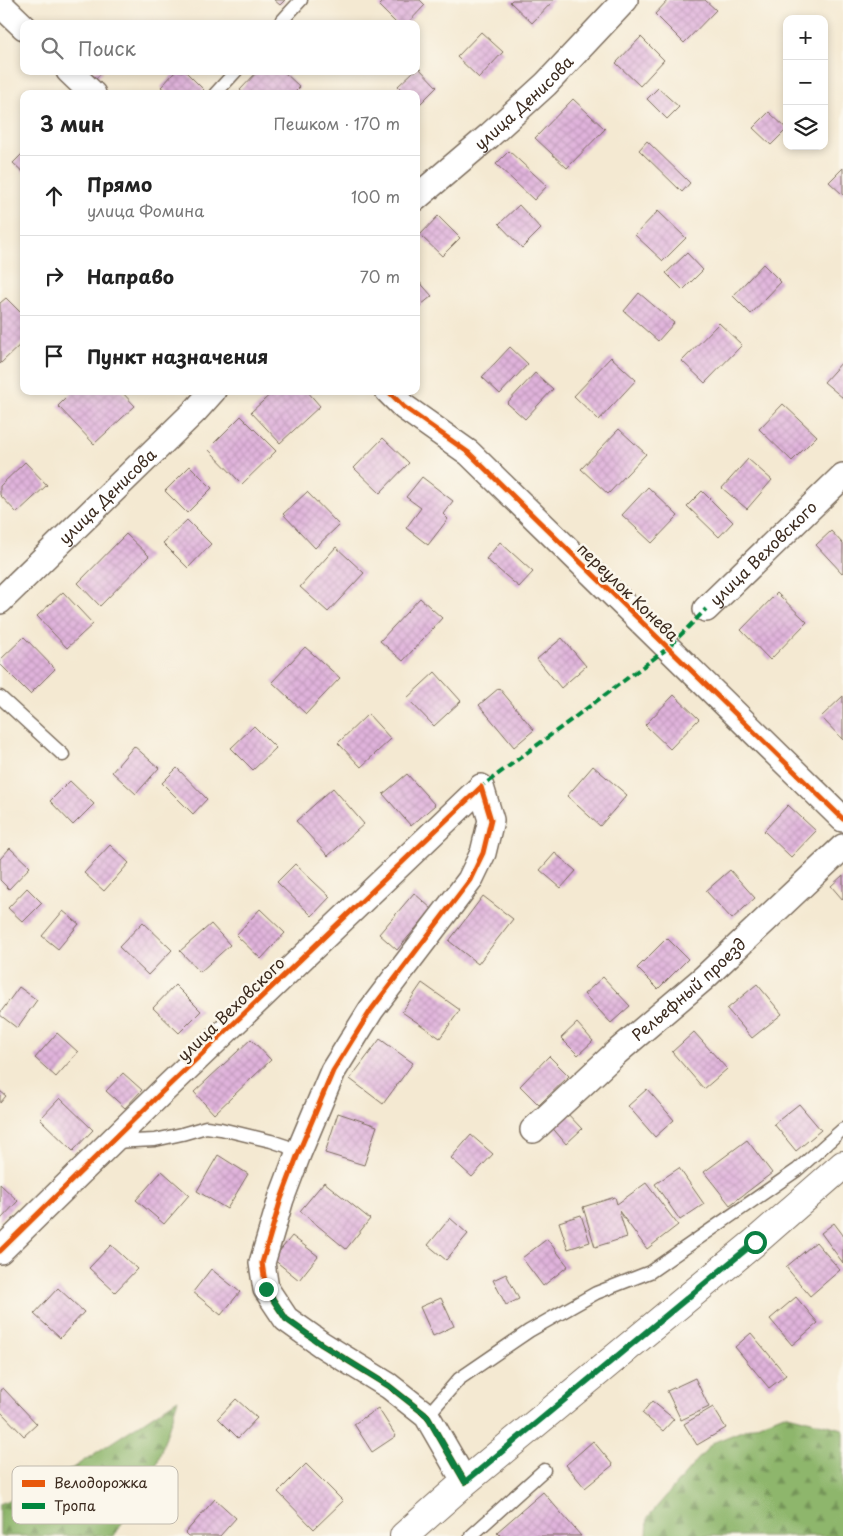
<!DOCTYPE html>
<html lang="ru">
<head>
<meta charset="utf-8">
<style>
	body { margin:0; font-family:"Playpen Sans",sans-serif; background:#f6f6f6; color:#222 }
	.controls { position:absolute; right:15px; top:15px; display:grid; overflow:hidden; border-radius:10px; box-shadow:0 2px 8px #0003 }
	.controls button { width:45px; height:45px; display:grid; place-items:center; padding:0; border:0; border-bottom:1px solid #e0e0e0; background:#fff; color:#222; font:25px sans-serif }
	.stop { position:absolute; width:15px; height:15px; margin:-11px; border:4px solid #0b8043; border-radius:50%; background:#fff }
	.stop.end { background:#0b8043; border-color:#fff; box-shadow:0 1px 5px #0008 }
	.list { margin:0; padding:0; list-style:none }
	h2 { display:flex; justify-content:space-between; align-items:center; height:65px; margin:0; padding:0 20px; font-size:21px }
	h2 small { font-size:16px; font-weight:400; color:#767676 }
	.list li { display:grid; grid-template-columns:32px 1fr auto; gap:15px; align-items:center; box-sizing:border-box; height:80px; padding:0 20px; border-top:1px solid #e0e0e0 }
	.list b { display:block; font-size:19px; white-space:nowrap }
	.list p { margin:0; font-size:16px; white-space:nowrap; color:#767676 }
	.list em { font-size:16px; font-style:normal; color:#767676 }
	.icon { flex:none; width:28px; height:28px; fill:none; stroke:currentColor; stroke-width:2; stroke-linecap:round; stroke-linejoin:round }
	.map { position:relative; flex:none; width:843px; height:1536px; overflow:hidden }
	.search { position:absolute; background:#fff; box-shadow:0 2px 8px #0003; left:20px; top:20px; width:400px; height:55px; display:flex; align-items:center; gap:12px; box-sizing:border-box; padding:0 18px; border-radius:10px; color:#767676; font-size:19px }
	.panel { position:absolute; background:#fff; box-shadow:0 2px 8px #0003; left:20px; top:90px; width:400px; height:305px; border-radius:10px }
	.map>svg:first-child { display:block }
	.forest { fill:url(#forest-firs); stroke:#647045 }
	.building { fill:url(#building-cross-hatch) }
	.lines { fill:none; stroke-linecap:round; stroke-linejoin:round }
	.service-casing { stroke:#7c6d5d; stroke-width:15 }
	.minor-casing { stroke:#7c6d5d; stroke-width:28 }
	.tertiary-casing { stroke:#7c6d5d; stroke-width:30 }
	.service { stroke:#fff; stroke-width:12 }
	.minor { stroke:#fff; stroke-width:25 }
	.tertiary { stroke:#fff; stroke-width:28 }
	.quiet { stroke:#00873e; stroke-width:4; stroke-dasharray:8 4; stroke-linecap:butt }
	.cycleway-casing { stroke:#fbf7ec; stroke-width:8 }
	.cycleway { stroke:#e8590c; stroke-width:5 }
	.route { stroke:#0b8043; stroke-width:6 }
	.labels { text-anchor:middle; stroke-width:5; stroke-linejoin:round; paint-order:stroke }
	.street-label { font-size:16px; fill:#3b2a1e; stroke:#fbf7ec }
	.key { fill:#fbf7ec; stroke:#c1baae; stroke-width:1 }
	.key-label { font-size:14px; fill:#3b2a1e }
</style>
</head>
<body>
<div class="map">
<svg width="843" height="1536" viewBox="0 0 843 1536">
	<defs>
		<pattern id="forest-firs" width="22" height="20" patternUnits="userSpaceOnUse" patternTransform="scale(1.25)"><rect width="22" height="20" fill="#8eb66c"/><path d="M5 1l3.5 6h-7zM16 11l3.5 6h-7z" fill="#759458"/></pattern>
		<pattern id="building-cross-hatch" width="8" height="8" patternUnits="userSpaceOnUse" patternTransform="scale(1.25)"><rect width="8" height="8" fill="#e0b3dc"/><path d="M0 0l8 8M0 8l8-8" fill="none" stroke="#c19abc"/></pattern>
	</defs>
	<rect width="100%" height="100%" fill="#fbf7ec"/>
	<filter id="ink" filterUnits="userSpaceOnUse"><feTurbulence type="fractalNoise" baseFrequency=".02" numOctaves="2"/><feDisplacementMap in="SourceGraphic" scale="10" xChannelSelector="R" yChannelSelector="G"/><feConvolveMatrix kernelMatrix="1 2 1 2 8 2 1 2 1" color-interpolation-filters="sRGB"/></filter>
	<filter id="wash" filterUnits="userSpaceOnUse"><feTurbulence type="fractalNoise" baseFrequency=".0096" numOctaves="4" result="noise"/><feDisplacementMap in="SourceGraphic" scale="20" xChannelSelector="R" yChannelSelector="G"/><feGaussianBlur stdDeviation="1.12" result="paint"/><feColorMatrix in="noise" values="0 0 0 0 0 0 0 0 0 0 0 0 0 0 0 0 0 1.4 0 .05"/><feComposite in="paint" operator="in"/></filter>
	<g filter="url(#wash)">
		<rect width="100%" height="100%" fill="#f4e9d2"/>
		<g class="forest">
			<path d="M178,1399L156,1467L114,1536H0V1504L65,1473Z"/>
			<path d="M784,1414L843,1429V1536H647L648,1517L712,1443Z"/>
		</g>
		<g id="blocks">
			<g class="building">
				<path d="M274,0H285L280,5Z"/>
				<path d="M385,0H420L425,5L407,24H397L379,6Z"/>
				<path d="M512,0H554L532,23L510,2Z"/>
				<path d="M668,0H705L716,10L684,43L655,14Z"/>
				<path d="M481,32L503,52L479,78L457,57Z"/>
				<path d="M641,37L664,60L640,86L616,63Z"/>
				<path d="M418,67L437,87L418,106L416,105V94H406L398,86L414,71H416Z"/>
				<path d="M82,71H103L93,82Z"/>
				<path d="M176,71H185L204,90L200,94H169L161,87Z"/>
				<path d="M258,71H283L300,87L293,94H244L240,90Z"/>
				<path d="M658,88L679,107L667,119L647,99Z"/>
				<path d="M573,99L605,129L567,168L535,138Z"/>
				<path d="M769,112L787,129L771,145L753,128Z"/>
				<path d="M647,141L690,183L682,192L639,150Z"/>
				<path d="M509,151L547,186L534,200L496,164Z"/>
				<path d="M24,152V173L13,163Z"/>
				<path d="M843,168V195L829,182Z"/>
				<path d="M519,205L541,229L522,248L499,224Z"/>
				<path d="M658,211L686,238L663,261L635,235Z"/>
				<path d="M438,216L460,238L442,256L420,235Z"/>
				<path d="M687,253L703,270L683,290L666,273Z"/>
				<path d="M763,264L781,282L751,314L733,296Z"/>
				<path d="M416,278L432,296L416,309Z"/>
				<path d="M639,293L674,323L658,341L624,311Z"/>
				<path d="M6,298L24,316V341L0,364V303Z"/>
				<path d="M719,323L742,345L705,383L682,361Z"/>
				<path d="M510,347L528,364L500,394L482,377Z"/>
				<path d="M611,357L636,380L599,420L574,396Z"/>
				<path d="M843,361V398L824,382Z"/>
				<path d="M535,373L553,389L525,419L507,403Z"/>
				<path d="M73,391H121L135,406L94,444L58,406Z"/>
				<path d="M274,391H307L320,406L280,443L251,412Z"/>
				<path d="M783,404L817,436L792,461L759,429Z"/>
				<path d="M241,416L276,451L242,484L208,449Z"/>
				<path d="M619,429L646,454L608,494L581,469Z"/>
				<path d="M383,438L409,463L380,493L354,468Z"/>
				<path d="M748,459L772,480L747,509L722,488Z"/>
				<path d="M25,462L47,485L17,513L0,495V486Z"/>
				<path d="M190,466L212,488L187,513L165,491Z"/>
				<path d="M422,477L453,501L443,514L448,519L428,545L406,528L421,508L406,497Z"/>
				<path d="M648,487L678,516L652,543L622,515Z"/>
				<path d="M702,491L733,522L719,537L687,506Z"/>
				<path d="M307,492L339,525L315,548L283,514Z"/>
				<path d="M187,520L211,544L188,568L163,543Z"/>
				<path d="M831,531L843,544V572L842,573L816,545Z"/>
				<path d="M126,534L149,556L100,606L78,583Z"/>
				<path d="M500,542L533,572L519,587L486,559Z"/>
				<path d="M336,547L364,573L328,612L300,587Z"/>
				<path d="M63,592L93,624L67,648L37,616Z"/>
				<path d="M777,593L807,622L770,660L741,630Z"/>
				<path d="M420,598L442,618L403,661L380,641Z"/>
				<path d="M24,637L55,669L30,694L0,664V660Z"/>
				<path d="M562,638L586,666L561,688L537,659Z"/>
				<path d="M305,647L340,678L306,714L272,682Z"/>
				<path d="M435,672L461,701L434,726L407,698Z"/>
				<path d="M499,688L534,730L514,747L479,705Z"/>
				<path d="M674,695L699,719L670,749L645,725Z"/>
				<path d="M843,696V740L821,717Z"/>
				<path d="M368,714L391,739L361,767L338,743Z"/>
				<path d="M254,726L276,748L253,770L231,748Z"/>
				<path d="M134,746L159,768L136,794L112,772Z"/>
				<path d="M593,766L627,795L600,826L567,796Z"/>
				<path d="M177,768L207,799L193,814L162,783Z"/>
				<path d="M407,774L435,805L411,826L383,794Z"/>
				<path d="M70,781L94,804L73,825L50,801Z"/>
				<path d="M333,788L364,824L328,856L296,821Z"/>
				<path d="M788,805L816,831L791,857L764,831Z"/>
				<path d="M110,845L129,863L104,891L84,873Z"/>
				<path d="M10,848L30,867L9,889L0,880V859Z"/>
				<path d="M555,853L576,871L561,888L540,870Z"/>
				<path d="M295,864L330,897L312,916L277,882Z"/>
				<path d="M730,870L755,898L732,919L706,891Z"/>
				<path d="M843,875V900L831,886Z"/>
				<path d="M27,888L42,903L23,922L8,908Z"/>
				<path d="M414,893L432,909L397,950L379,934Z"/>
				<path d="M483,896L513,919L478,964L449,941Z"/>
				<path d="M260,909L285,933L261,959L236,935Z"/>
				<path d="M63,911L79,924L58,949L42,936Z"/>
				<path d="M143,922L172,950L148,975L119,947Z"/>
				<path d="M211,924L230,945L200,972L180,951Z"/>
				<path d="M667,938L688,959L658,989L637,968Z"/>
				<path d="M603,977L630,1006L611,1023L584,994Z"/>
				<path d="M422,983L460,1010L440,1038L402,1012Z"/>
				<path d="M757,984L782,1014L752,1038L727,1009Z"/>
				<path d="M175,985L201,1011L179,1033L153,1008Z"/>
				<path d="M19,987L37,1000L17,1028L0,1015V1013Z"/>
				<path d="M577,1023L593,1041L578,1055L561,1038Z"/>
				<path d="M694,1032L727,1069L704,1089L672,1052Z"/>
				<path d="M57,1033L78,1052L56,1077L35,1058Z"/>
				<path d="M251,1039L271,1060L214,1114L194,1092Z"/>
				<path d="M380,1039L413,1063L383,1104L350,1079Z"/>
				<path d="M549,1056L569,1076L539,1105L520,1086Z"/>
				<path d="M123,1073L142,1090L125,1108L106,1091Z"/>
				<path d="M647,1089L674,1120L655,1137L628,1106Z"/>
				<path d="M0,1091L6,1096L0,1103Z"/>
				<path d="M60,1098L93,1130L73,1151L40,1119Z"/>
				<path d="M799,1104L821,1130L796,1151L774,1124Z"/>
				<path d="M565,1111L582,1129L566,1144L550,1125Z"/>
				<path d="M338,1113L377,1126L364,1165L325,1153Z"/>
				<path d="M471,1135L493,1154L472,1177L451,1158Z"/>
				<path d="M747,1140L772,1173L730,1205L704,1172Z"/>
				<path d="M218,1155L248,1174L227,1209L197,1191Z"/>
				<path d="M679,1168L704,1204L680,1220L655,1184Z"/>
				<path d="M162,1171L189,1195L164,1224L136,1200Z"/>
				<path d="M324,1182L370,1219L346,1249L300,1211Z"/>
				<path d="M646,1183L678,1225L647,1249L619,1211L627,1237L595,1247L583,1207L615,1197L617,1204Z"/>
				<path d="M0,1184L18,1201L0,1220Z"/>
				<path d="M581,1215L590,1242L568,1249L559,1222Z"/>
				<path d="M450,1218L468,1234L446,1260L428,1245Z"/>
				<path d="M834,1223L843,1235V1263L821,1233Z"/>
				<path d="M292,1236L318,1256L299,1280L273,1259Z"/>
				<path d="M547,1239L568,1266L543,1286L522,1258Z"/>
				<path d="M816,1242L840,1270L810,1296L786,1267Z"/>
				<path d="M111,1245L137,1269L115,1292L89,1268Z"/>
				<path d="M211,1269L240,1292L221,1315L193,1292Z"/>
				<path d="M506,1274L519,1299L506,1305L493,1280Z"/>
				<path d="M58,1288L84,1312L60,1338L34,1314Z"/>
				<path d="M796,1297L818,1323L792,1345L770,1319Z"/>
				<path d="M441,1298L454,1326L433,1336L420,1307Z"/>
				<path d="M751,1333L786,1375L769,1388L735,1347Z"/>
				<path d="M695,1378L709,1407L681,1420L667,1391Z"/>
				<path d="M3,1388L37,1424L24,1436L0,1411V1390Z"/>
				<path d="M236,1399L257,1418L238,1438L218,1418Z"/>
				<path d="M652,1401L674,1419L663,1431L642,1413Z"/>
				<path d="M713,1407L726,1428L697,1445L684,1424Z"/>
				<path d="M378,1408L396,1436L372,1452L354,1424Z"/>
				<path d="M593,1441L613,1465L585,1488L566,1465Z"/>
				<path d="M306,1464L343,1501L314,1529L278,1492Z"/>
				<path d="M543,1492L581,1536H501L497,1532Z"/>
				<path d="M215,1499L236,1518L220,1536H188L185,1533Z"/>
			</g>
		</g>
	</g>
	<g filter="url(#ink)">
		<use href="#blocks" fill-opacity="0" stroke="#7c6d5d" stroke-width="1"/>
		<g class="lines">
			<defs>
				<g id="service">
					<path d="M279,24L301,0"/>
					<path d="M215,94L236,71"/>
					<path d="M0,697L63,755"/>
					<path d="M112,1142L155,1140L182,1134L206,1127L221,1129L271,1141L286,1146L298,1154"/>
					<path d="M427,1416L459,1379L529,1331L596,1293L650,1272L797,1170L843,1129"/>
					<path d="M471,1536L544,1470"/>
				</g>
				<g id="minor">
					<path d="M0,4L24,27"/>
					<path d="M69,71L93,94"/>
					<path id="s1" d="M416,198L489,136L546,84L625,0"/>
					<path d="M388,391L404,407L469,453L843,819"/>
					<path id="s2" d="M0,601L196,410L213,391"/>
					<path id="s3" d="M706,609L843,476"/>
					<path id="s4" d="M533,1130L617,1052L704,978L843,847"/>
					<path d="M0,1251L162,1092L481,787L491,820L483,853L470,880L371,1010L333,1071L298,1154L281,1199L262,1263L266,1289L286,1319L321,1344L389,1386L427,1416L465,1482"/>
				</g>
				<path id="tertiary" d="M404,1536L465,1482L755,1242L843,1165"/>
			</defs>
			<use href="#service" class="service-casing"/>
			<use href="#minor" class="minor-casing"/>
			<use href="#tertiary" class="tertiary-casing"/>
			<use href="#service" class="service"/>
			<use href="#minor" class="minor"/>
			<use href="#tertiary" class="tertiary"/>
			<path class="quiet" d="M478,789L668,648L706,609"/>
			<defs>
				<g id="cycleway">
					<path d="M388,391L404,407L469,453L843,819"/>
					<path d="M0,1251L162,1092L481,787L491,820L483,853L470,880L371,1010L333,1071L298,1154L281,1199L262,1263L266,1289L286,1319L321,1344L389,1386L427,1416L465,1482"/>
				</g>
			</defs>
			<use href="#cycleway" class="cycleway-casing"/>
			<use href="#cycleway" class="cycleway"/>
		</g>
	</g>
	<g class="lines" filter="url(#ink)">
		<path class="route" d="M266,1289L286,1319L321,1344L389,1386L427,1416L465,1482L755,1242"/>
	</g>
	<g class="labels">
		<g class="street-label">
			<text dy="6" stroke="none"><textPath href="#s1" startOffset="144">улица Денисова</textPath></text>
			<text dy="6" stroke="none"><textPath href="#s2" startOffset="150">улица Денисова</textPath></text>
			<text dy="6" stroke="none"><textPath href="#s3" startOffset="80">улица Веховского</textPath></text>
			<text transform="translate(628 592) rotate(44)" y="6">переулок Конева</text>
			<text dy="6" stroke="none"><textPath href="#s4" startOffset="210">Рельефный проезд</textPath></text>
			<text transform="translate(231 1009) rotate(-44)" y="6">улица Веховского</text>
		</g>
	</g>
	<rect x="12" y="1466" width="166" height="58" rx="8" class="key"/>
	<rect x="22" y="1480" width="23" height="7" fill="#e8590c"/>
	<rect x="22" y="1503" width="23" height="6" fill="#00873e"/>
	<g class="key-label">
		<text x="54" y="1488">Велодорожка</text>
		<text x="54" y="1511">Тропа</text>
	</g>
</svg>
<div class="controls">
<button>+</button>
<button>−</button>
<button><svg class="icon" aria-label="layers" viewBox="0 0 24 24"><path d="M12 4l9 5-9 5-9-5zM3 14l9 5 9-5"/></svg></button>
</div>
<div class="stop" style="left:755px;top:1242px"></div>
<div class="stop end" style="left:266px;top:1289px"></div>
<div class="search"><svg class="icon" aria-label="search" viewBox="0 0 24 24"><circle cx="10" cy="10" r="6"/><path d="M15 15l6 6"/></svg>Поиск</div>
<section class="panel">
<h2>3 мин<small>Пешком · 170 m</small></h2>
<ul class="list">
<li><svg class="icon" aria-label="ahead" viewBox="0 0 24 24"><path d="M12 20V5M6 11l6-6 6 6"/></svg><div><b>Прямо</b><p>улица Фомина</p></div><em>100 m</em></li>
<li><svg class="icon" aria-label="right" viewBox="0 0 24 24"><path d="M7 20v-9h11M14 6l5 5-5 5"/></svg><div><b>Направо</b></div><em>70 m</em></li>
<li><svg class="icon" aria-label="arrive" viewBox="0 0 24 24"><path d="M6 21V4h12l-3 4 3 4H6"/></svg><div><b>Пункт назначения</b></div></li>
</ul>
</section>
</div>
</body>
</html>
